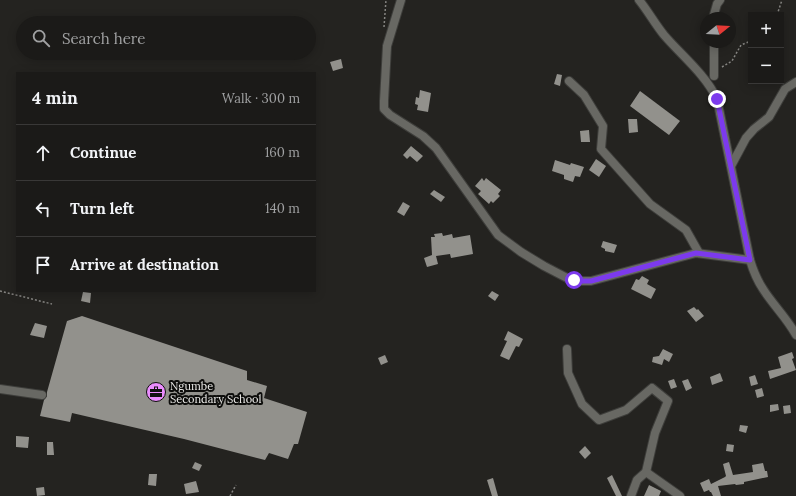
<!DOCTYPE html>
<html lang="en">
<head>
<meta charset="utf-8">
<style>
	body { margin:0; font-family:Lora,serif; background:#282725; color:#f1f3f6 }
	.controls { position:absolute; right:12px; top:12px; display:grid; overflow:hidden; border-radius:0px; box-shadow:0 2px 10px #0003 }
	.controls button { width:36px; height:36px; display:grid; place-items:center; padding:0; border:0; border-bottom:1px solid #393837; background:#1b1a18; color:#f1f3f6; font:20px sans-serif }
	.compass { position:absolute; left:700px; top:12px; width:36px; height:36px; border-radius:50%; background:#1b1a18; box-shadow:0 2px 10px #0003; rotate:72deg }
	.stop { position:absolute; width:12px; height:12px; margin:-9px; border:3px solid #7c3aed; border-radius:50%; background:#fff }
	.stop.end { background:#7c3aed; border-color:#fff; box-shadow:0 1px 4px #0008 }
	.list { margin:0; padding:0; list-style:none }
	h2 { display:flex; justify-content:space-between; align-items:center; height:52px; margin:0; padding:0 16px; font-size:17px }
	h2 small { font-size:13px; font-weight:400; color:#a0a1a2 }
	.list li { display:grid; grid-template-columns:26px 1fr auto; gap:12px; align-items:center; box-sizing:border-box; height:56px; padding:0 16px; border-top:1px solid #393837 }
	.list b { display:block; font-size:15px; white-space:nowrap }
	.list em { font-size:13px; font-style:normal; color:#a0a1a2 }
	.icon { flex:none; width:22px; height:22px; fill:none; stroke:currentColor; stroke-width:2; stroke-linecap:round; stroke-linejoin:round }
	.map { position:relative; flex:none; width:796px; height:496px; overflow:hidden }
	.search { position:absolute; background:#1b1a18; box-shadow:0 2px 10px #0003; left:16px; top:16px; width:300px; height:44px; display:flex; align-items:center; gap:10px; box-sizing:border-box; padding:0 14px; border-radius:22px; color:#a0a1a2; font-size:15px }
	.panel { position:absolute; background:#1b1a18; box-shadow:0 2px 10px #0003; left:16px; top:72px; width:300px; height:220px; border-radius:0px }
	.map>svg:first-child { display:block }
	.building { fill:#92918c }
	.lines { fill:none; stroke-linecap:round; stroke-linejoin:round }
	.street-casing { stroke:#3e3e3b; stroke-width:10 }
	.path { stroke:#868582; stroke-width:1.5; stroke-dasharray:2 2; stroke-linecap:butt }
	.street { stroke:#686863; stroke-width:8 }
	.route { stroke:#7c3aed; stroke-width:5 }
	.labels { text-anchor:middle; stroke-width:4; stroke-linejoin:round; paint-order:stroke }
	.poi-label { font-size:11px; fill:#edecea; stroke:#0d0d0b; text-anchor:start }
</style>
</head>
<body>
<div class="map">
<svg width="796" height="496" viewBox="0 0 796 496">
	<rect width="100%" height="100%" fill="#242320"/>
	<g class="building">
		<path d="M341,59L343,68L333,71L330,62Z"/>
		<path d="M557,74L562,75L560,86L554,84Z"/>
		<path d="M420,90L431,93L428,112L417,110L418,105L415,104L416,97L419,98Z"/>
		<path d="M640,91L680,121L669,135L630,106Z"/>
		<path d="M628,119H637L638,132L629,133Z"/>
		<path d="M589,130L590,142H581L580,131Z"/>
		<path d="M411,146L423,156L417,162L410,156L407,159L403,155Z"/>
		<path d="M596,159L606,166L599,177L589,170Z"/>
		<path d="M555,160L570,165L571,163L584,167L580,177L575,176L573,182L564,179V175L552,171Z"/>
		<path d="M482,178L484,181L486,178L501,190L498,194L500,196L493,203L491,201L489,204L478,194L481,191L475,186Z"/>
		<path d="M434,190L445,197L441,202L430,194Z"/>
		<path d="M403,202L410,206L404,216L397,212Z"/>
		<path d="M442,233L443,236L452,234L453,238L470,235L473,254L451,258L450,254L436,256L438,264L427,267L424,258L432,255L431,237H435L434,234Z"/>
		<path d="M603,241L617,245L614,253L605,251V249L601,247Z"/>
		<path d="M642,276L649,280L647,284L656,289L651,299L631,289L636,279L639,280Z"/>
		<path d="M492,291L499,295L495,301L488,296Z"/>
		<path d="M83,292L91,293L90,303L81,301Z"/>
		<path d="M694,307L697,310L698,309L704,316L696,322L687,311Z"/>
		<path d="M82,316L247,371V380L267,386L264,398L307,412L298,444H294L288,459L269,453L265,460L184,439L72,413L70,422L40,416L44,400L47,396V392L67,321Z"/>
		<path d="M35,323L47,326L44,338L30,335Z"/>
		<path d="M508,331L523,339L519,347L516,346L509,360L500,356L507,341L504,340Z"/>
		<path d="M663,349L673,354L669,362L664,359L662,365L652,362L653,357L659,356Z"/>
		<path d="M792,352L794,358L792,359L796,370L770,379L768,371L781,368L778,357Z"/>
		<path d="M385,355L388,362L381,365L378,358Z"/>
		<path d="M720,373L723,381L712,385L710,377Z"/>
		<path d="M755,375L758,384L751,386L749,377Z"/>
		<path d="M674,379L677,387L671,389L668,381Z"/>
		<path d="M688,379L692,388L686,391L682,381Z"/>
		<path d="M762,388L764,396L757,398L755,390Z"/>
		<path d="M778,404L779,410L770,412V405Z"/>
		<path d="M790,405L791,413L784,414L783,406Z"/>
		<path d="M740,425L748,426L746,433L739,431Z"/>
		<path d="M16,436L29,437L28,448L16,447Z"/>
		<path d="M47,442H53L54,455H47Z"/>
		<path d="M727,444L734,445L733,452L726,451Z"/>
		<path d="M585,446L591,453L585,459L579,452Z"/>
		<path d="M195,462L202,465L199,471L192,468Z"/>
		<path d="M729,462L733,475L753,472L752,465L763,463L765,471H767L768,477L744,482V484L736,485L735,484L718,486L721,496H713L711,492H710L709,490L704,492L700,483L709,479L711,484L725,477L726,476L723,464Z"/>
		<path d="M149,474H157L156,486L148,485Z"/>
		<path d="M612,475L622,496H616L607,478Z"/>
		<path d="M493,478L498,496H492L487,480Z"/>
		<path d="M196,481L199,492L186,494L184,484Z"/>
		<path d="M649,485L661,491L659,496H644Z"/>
		<path d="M44,487L45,495L37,496L36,488Z"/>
	</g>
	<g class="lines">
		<defs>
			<g id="street">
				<path d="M401,0L387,46L384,101V109L390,115L423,136L436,148L498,235L521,252L544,266L569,279L582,281H591L696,253L750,260"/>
				<path d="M639,0C648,11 655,24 664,35C682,56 705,74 717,99L750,260C753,270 757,280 763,289C773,305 787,318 796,335"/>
				<path d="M713,18L717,4L720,0"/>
				<path d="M714,76V42"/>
				<path d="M569,81L584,95L603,126L601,149L650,204L686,230L699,253"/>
				<path d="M731,166L746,138L754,129L769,117L785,89L796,82"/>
				<path d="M567,349L568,373L582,404L599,420L626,410L652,388L668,401L655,433L646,472L637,480L631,496"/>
				<path d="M0,389L42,395"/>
				<path d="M646,472L680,496"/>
			</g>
		</defs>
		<use href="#street" class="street-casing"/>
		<g class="path">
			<path d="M779,15L778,12L782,0"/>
			<path d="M384,27L386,0"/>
			<path d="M722,67L732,61L741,45L751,41"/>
			<path d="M0,291L52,304"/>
			<path d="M230,496L236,485"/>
		</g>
		<use href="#street" class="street"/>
	</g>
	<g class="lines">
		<path class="route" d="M574,280L582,281H591L696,253L750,260L717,99"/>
	</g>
	<defs>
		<symbol id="office-disc" viewBox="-11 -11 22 22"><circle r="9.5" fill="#ea8dfd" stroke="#0d0d0b"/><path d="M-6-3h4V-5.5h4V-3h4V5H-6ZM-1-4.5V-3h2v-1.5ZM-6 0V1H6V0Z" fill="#111"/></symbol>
	</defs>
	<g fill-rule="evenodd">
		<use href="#office-disc" x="145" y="381" width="22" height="22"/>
	</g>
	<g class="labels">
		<g class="poi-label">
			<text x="170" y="390">Ngumbe<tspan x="170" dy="13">Secondary School</tspan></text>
		</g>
	</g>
</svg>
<div class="controls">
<button>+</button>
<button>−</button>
</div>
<svg class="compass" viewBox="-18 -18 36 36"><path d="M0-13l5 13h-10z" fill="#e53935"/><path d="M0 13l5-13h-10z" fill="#a0a1a2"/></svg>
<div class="stop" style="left:574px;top:280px"></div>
<div class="stop end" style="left:717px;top:99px"></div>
<div class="search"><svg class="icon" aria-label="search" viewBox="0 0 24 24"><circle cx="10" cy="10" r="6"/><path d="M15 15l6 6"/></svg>Search here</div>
<section class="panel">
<h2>4 min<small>Walk · 300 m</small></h2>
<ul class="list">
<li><svg class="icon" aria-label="ahead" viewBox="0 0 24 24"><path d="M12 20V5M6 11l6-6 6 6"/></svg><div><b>Continue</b></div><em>160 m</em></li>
<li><svg class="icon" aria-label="left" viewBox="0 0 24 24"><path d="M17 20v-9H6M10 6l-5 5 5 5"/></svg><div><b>Turn left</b></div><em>140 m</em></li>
<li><svg class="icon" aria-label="arrive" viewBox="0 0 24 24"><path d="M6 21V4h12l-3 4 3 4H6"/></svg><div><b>Arrive at destination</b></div></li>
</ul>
</section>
</div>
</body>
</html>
